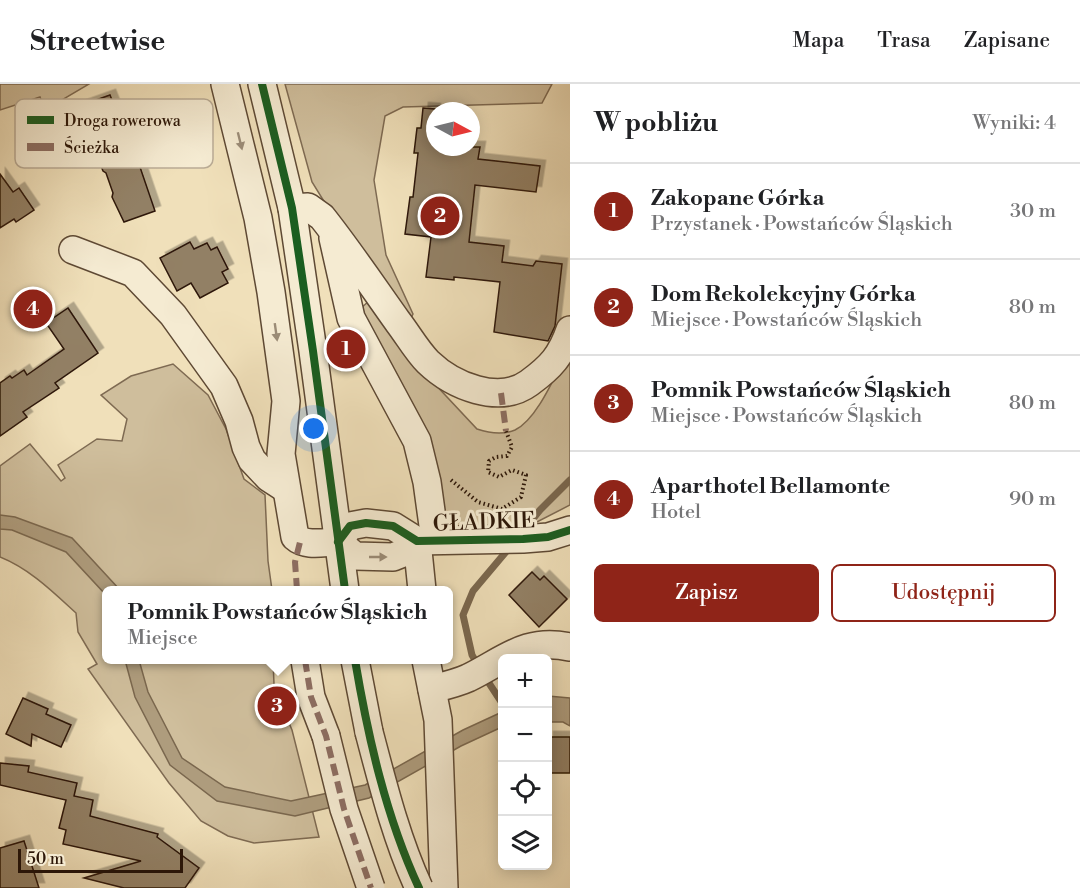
<!DOCTYPE html>
<html lang="pl">
<head>
<meta charset="utf-8">
<style>
	body { margin:0; font-family:"Libre Bodoni",serif; background:#f2f2f2; color:#202124 }
	.controls { position:absolute; right:18px; bottom:18px; display:grid; overflow:hidden; border-radius:9px; box-shadow:0 3px 15px #0003 }
	.controls button { width:54px; height:54px; display:grid; place-items:center; padding:0; border:0; border-bottom:2px solid #e0e0e0; background:#fff; color:#202124; font:30px sans-serif }
	.compass { position:absolute; left:426px; top:18px; width:54px; height:54px; border-radius:50%; background:#fff; box-shadow:0 3px 15px #0003; rotate:97deg }
	.scale { position:absolute; left:18px; bottom:15px; width:165px; box-sizing:border-box; padding-left:6px; border:3px solid #2d1708; border-top:0; font-size:16px; line-height:21px; white-space:nowrap; color:#2d1708; -webkit-text-stroke:4px #f5ebd2; paint-order:stroke }
	.you { position:absolute; left:314px; top:345px; width:21px; height:21px; margin:-15px; border:4px solid #fff; border-radius:50%; background:#1a73e8; box-shadow:0 0 0 9px #1a73e833 }
	.badge { display:grid; place-items:center; width:39px; height:39px; border-radius:50%; background:#8f2418; color:#fff; font-size:20px; font-weight:700 }
	.pin { position:absolute; translate:-50% -50%; border:3px solid #fff; box-shadow:0 2px 6px #0006 }
	.popup { position:absolute; left:102px; top:502px; width:351px; height:78px; box-sizing:border-box; display:grid; place-content:center; border-radius:9px; background:#fff; filter:drop-shadow(0 2px 4px #0005); font-size:20px; white-space:nowrap; color:#757577 }
	.popup b { font-size:22px; color:#202124 }
	.popup::after { content:''; position:absolute; left:50%; top:100%; margin-left:-12px; border:12px solid transparent; border-top-color:#fff }
	.list { margin:0; padding:0; list-style:none }
	h2 { display:flex; justify-content:space-between; align-items:center; height:78px; margin:0; padding:0 24px; font-size:26px }
	h2 small { font-size:20px; font-weight:400; color:#757577 }
	.list li { display:grid; grid-template-columns:39px 1fr auto; gap:18px; align-items:center; box-sizing:border-box; height:96px; padding:0 24px; border-top:2px solid #e0e0e0 }
	.list b { display:block; font-size:22px; white-space:nowrap }
	.list p { margin:0; font-size:20px; white-space:nowrap; color:#757577 }
	.list em { font-size:20px; font-style:normal; color:#757577 }
	.actions { display:flex; gap:12px; padding:18px 24px }
	.actions a { flex:1; padding:14px 0; border:2px solid #8f2418; border-radius:9px; text-align:center; font-size:21px; color:#8f2418 }
	.actions .main { background:#8f2418; color:#fff }
	.icon { flex:none; width:33px; height:33px; fill:none; stroke:currentColor; stroke-width:2; stroke-linecap:round; stroke-linejoin:round }
	.map { position:relative; flex:none; width:570px; height:804px; overflow:hidden }
	header { display:flex; align-items:center; gap:36px; box-sizing:border-box; height:84px; padding:0 30px; background:#fff; border-bottom:2px solid #e0e0e0 }
	header strong { font-size:28px }
	nav { display:flex; gap:33px; margin-inline-start:auto; font-size:21px }
	main { display:flex }
	aside { flex:1; background:#fff }
	.map>svg:first-child { display:block }
	.green { fill:#cfbe9c; stroke:#7e6a52; stroke-width:1.5 }
	.water { fill:#ae9c7d; stroke:#7a674e; stroke-width:1.5 }
	.lines { fill:none; stroke-linecap:round; stroke-linejoin:round }
	.stream { stroke:#7a674e; stroke-width:7 }
	.building { fill:#928065; stroke:#2d1708; stroke-width:1.5; filter:url(#shadow) }
	.minor-casing { stroke:#5e4934; stroke-width:30 }
	.path { stroke:#2d1708; stroke-width:4; stroke-dasharray:1.5 3; stroke-linecap:butt }
	.minor { stroke:#f5ebd2; stroke-width:27 }
	.minor-bridge-casing { stroke:#5e4934; stroke-width:30; stroke-linecap:butt }
	.minor-bridge { stroke:#f5ebd2; stroke-width:27 }
	.quiet { stroke:#8d6e63; stroke-width:6; stroke-dasharray:12 6; stroke-linecap:butt }
	.cycleway-casing { stroke:#f5ebd2; stroke-width:11 }
	.cycleway { stroke:#1b5e20; stroke-width:8 }
	.oneway { fill:#9b8c77 }
	.labels { text-anchor:middle; stroke-width:6; stroke-linejoin:round; paint-order:stroke }
	.street-label { font-size:22px; fill:#2d1708; stroke:#f5ebd2 }
	.key { fill:#f5ebd2; stroke:#b9ab95; stroke-width:1.5 }
	.key-label { font-size:16px; fill:#2d1708 }
</style>
</head>
<body>
<header>
<strong>Streetwise</strong>
<nav><a>Mapa</a><a>Trasa</a><a>Zapisane</a></nav>
</header>
<main>
<div class="map">
<svg width="570" height="804" viewBox="0 0 570 804">
	<defs>
		<filter id="shadow"><feDropShadow dx="5.5" dy="-5.5" stdDeviation="0" flood-color="#0004"/></filter>
	</defs>
	<rect width="100%" height="100%" fill="#f0e0ba"/>
	<filter id="stains"><feTurbulence type="fractalNoise" baseFrequency=".00333" numOctaves="4"/><feColorMatrix values="0 0 0 0 .2 0 0 0 0 .09 0 0 0 0 .02 0 0 0 .5 -.17"/></filter>
	<radialGradient id="worn" r=".72"><stop offset=".6" stop-color="#630" stop-opacity="0"/><stop offset="1" stop-color="#630" stop-opacity=".3"/></radialGradient>
	<g class="green">
		<path d="M0,0H89L45,26L40,13L0,26Z"/>
		<path d="M285,0H552L542,19L403,23L385,32L374,96L386,171L413,230L409,238L338,140L312,98Z"/>
		<path d="M370,216L418,282L477,345C489,349 503,351 515,346C539,334 557,286 570,263V421L533,440L446,443L359,226Z"/>
		<path d="M173,280L208,311L226,345L244,395L265,411L268,477L272,506H106V576H273L274,600L279,615L274,616V626L284,627L292,646L319,753L254,759L228,752L201,737L169,699L88,585L97,580L78,548L76,529C53,508 30,485 0,473V382L30,360L61,397L65,394L58,381L97,355L122,357L127,335L101,311L131,292Z"/>
	</g>
	<g class="water">
		<path d="M0,431L15,433L72,454L120,506H106V511L66,468L12,446L0,445Z"/>
		<path d="M125,576H139L148,608L182,674L225,703L291,717L365,701L463,646L502,628V643L461,662L369,714L295,732L217,717L170,681L135,613Z"/>
		<path d="M548,612L570,614V642L563,638H548Z"/>
	</g>
	<g class="lines">
		<g class="stream">
			<path d="M523,447L540,426L570,396"/>
			<path d="M479,583L472,571L463,531L473,507L510,463"/>
			<path d="M485,593L502,619"/>
		</g>
	</g>
	<g class="building">
		<path d="M110,11L125,49L128,48L155,127L124,138L112,113L113,109L106,89L103,87L89,51L85,50L79,22Z"/>
		<path d="M423,24L435,25V63H480L478,75L540,82L536,108L475,101L469,158L504,162L502,178L533,182L536,177L562,180L555,242L548,257L494,248L500,198L454,193V196L426,193L431,153L405,150L410,113H413L418,69H414L417,44H421Z"/>
		<path d="M0,90L13,108L19,104L34,126L16,138L14,135L0,144Z"/>
		<path d="M190,158L194,165L207,159L211,166L217,163L228,185L222,188L228,199L200,214L191,199L177,207L160,174Z"/>
		<path d="M68,224L98,269L55,299L59,304L23,328L27,333L0,352V299L10,292L12,294L24,286L27,291L64,265L46,239Z"/>
		<path d="M532,488L540,496L544,492L567,515L539,543L509,511Z"/>
		<path d="M23,614L48,625L46,630L71,641L61,663L32,650L31,662L6,650Z"/>
		<rect x="548" y="653" width="22" height="36"/>
		<path d="M0,679L29,682L28,688L77,699L74,712L93,716L90,732L158,750L157,753L199,784L185,804H124L84,794L141,777L63,760L66,746L59,744L66,716L0,701Z"/>
		<path d="M24,757L39,804H0V764Z"/>
	</g>
	<g class="lines">
		<defs>
			<g id="minor">
				<path d="M225,0L258,134L271,208L286,317L281,370L295,453C306,463 324,458 338,458"/>
				<path d="M262,0L292,124L313,267L345,506"/>
				<path d="M292,124L308,123L322,133C349,167 373,203 398,238C408,251 417,267 428,278C453,302 499,321 529,299C551,283 561,272 570,246"/>
				<path d="M333,154L351,234L417,357L427,398L435,456"/>
				<path d="M73,166L133,189L173,231L224,302L239,337L246,363L252,376L269,394L286,405"/>
				<path d="M417,457L422,506"/>
				<path d="M338,458L350,442L366,439L393,442L417,457L523,455L548,453L570,446"/>
				<path d="M338,458L355,472L393,473L403,469L417,457"/>
				<path d="M305,576L311,613L326,652"/>
				<path d="M355,576L369,648"/>
				<path d="M426,576L438,636L444,804"/>
				<path d="M432,605C444,602 457,599 468,594C505,576 526,553 570,563"/>
			</g>
		</defs>
		<use href="#minor" class="minor-casing"/>
		<path class="path" d="M451,396L478,418L502,425L521,413L526,391L512,386L499,393L488,388L489,377L496,373L507,372L512,363L506,347"/>
		<use href="#minor" class="minor"/>
		<defs>
			<g id="minor-bridge">
				<path d="M369,648C383,701 396,754 419,804"/>
				<path d="M326,652L344,725L371,804"/>
			</g>
		</defs>
		<use href="#minor-bridge" class="minor-bridge-casing"/>
		<use href="#minor-bridge" class="minor-bridge"/>
		<g class="quiet">
			<path d="M501,309L506,347"/>
			<path d="M297,506L295,478L300,458"/>
			<path d="M305,576L311,613L326,652L344,725L371,804"/>
		</g>
		<defs>
			<g id="cycleway">
				<path d="M262,0L292,124L313,267L345,506"/>
				<path d="M338,458L350,442L366,439L393,442L417,457L523,455L548,453L570,446"/>
				<path d="M355,576C368,653 386,733 419,804"/>
			</g>
		</defs>
		<use href="#cycleway" class="cycleway-casing"/>
		<use href="#cycleway" class="cycleway"/>
	</g>
	<defs><path id="oneway-solid" d="M-6-.8H1V-3.2L6.5 0L1 3.2V.8H-6Z" transform="scale(1.5)"/></defs>
	<g class="oneway">
		<use href="#oneway-solid" transform="translate(240 57) rotate(76)"/>
		<use href="#oneway-solid" transform="translate(276 248) rotate(82)"/>
		<use href="#oneway-solid" transform="translate(378 473)"/>
	</g>
	<g class="labels">
		<g class="street-label">
			<text transform="translate(484 437) rotate(-2)" y="8">GŁADKIE</text>
		</g>
	</g>
	<rect x="15" y="15" width="198" height="69" rx="9" class="key"/>
	<rect x="27" y="32" width="27" height="8" fill="#1b5e20"/>
	<rect x="27" y="59" width="27" height="8" fill="#8d6e63"/>
	<g class="key-label">
		<text x="64" y="42">Droga rowerowa</text>
		<text x="64" y="69">Ścieżka</text>
	</g>
	<rect width="100%" height="100%" filter="url(#stains)"/>
	<rect width="100%" height="100%" fill="url(#worn)"/>
</svg>
<div class="controls">
<button>+</button>
<button>−</button>
<button><svg class="icon" aria-label="locate" viewBox="0 0 24 24"><circle cx="12" cy="12" r="6"/><path d="M12 2v4M12 18v4M2 12h4M18 12h4"/></svg></button>
<button><svg class="icon" aria-label="layers" viewBox="0 0 24 24"><path d="M12 4l9 5-9 5-9-5zM3 14l9 5 9-5"/></svg></button>
</div>
<svg class="compass" viewBox="-18 -18 36 36"><path d="M0-13l5 13h-10z" fill="#e53935"/><path d="M0 13l5-13h-10z" fill="#757577"/></svg>
<div class="scale">50 m</div>
<div class="you"></div>
<div class="pin badge" style="left:346px;top:265px">1</div>
<div class="pin badge" style="left:440px;top:132px">2</div>
<div class="pin badge" style="left:277px;top:622px">3</div>
<div class="popup"><b>Pomnik Powstańców Śląskich</b>Miejsce</div>
<div class="pin badge" style="left:33px;top:225px">4</div>
</div>
<aside>
<h2>W pobliżu<small>Wyniki: 4</small></h2>
<ul class="list">
<li><span class="badge">1</span><div><b>Zakopane Górka</b><p>Przystanek · Powstańców Śląskich</p></div><em>30 m</em></li>
<li><span class="badge">2</span><div><b>Dom Rekolekcyjny Górka</b><p>Miejsce · Powstańców Śląskich</p></div><em>80 m</em></li>
<li><span class="badge">3</span><div><b>Pomnik Powstańców Śląskich</b><p>Miejsce · Powstańców Śląskich</p></div><em>80 m</em></li>
<li><span class="badge">4</span><div><b>Aparthotel Bellamonte</b><p>Hotel</p></div><em>90 m</em></li>
</ul>
<div class="actions"><a class="main">Zapisz</a><a>Udostępnij</a></div>
</aside>
</main>
</body>
</html>
